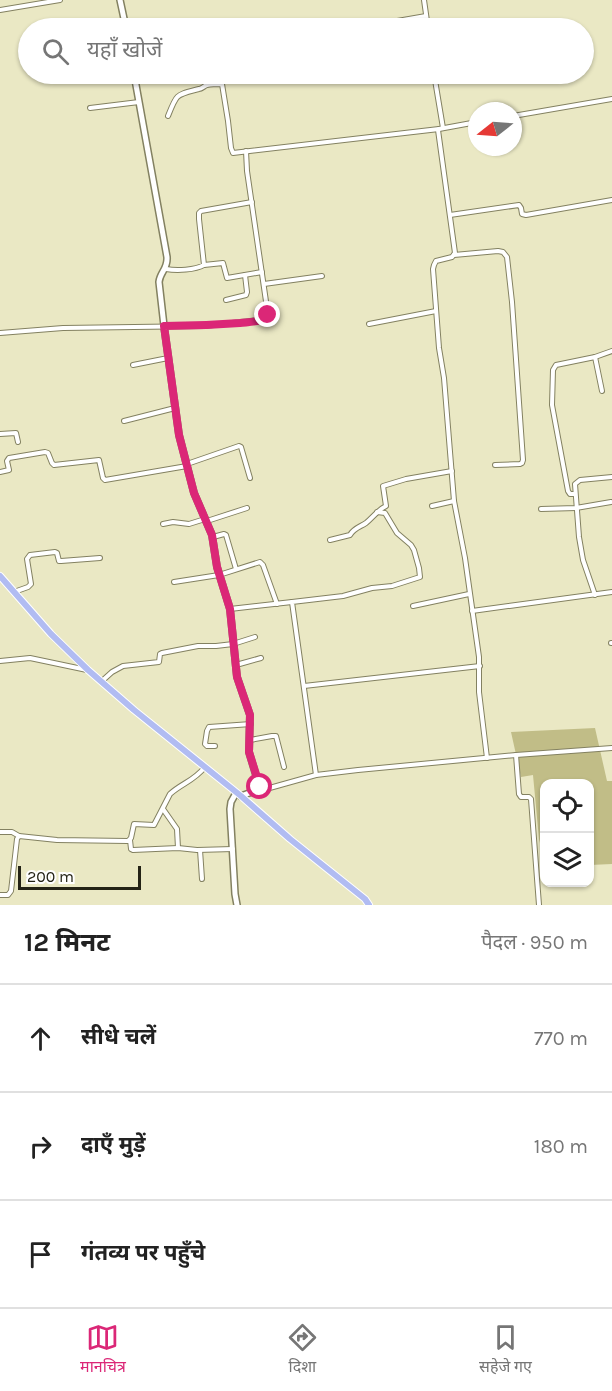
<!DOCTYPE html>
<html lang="hi">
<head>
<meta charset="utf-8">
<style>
	body { margin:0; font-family:Karla,"Noto Sans Devanagari",sans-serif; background:#f6f6f6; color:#222 }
	.controls { position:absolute; right:18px; bottom:18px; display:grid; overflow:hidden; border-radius:12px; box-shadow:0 2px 4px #0004 }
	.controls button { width:54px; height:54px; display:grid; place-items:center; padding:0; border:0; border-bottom:2px solid #e0e0e0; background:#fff; color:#222; font:30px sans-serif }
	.compass { position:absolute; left:468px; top:102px; width:54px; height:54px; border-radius:50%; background:#fff; box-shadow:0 2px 4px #0004; rotate:253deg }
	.scale { position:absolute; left:18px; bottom:15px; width:123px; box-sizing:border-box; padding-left:6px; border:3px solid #242316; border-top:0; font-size:16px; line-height:21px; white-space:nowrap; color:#242316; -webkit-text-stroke:4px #fff; paint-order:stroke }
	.stop { position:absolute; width:18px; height:18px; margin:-14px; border:4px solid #db2777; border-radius:50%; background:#fff }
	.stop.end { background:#db2777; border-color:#fff; box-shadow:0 2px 6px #0008 }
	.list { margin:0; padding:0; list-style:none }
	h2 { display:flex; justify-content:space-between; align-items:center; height:78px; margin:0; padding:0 24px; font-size:26px }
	h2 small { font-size:20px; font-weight:400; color:#767676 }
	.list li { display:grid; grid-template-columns:39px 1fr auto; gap:18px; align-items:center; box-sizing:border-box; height:108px; padding:0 24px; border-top:2px solid #e0e0e0 }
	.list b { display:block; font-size:22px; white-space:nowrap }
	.list em { font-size:20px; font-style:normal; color:#767676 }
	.icon { flex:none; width:33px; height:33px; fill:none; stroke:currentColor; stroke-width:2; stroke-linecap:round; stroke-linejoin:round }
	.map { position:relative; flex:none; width:612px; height:905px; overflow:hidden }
	.search { position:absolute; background:#fff; box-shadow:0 2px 4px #0004; left:18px; right:18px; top:18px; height:66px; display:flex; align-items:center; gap:15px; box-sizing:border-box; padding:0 21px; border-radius:33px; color:#767676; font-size:22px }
	.sheet { height:402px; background:#fff }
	nav { display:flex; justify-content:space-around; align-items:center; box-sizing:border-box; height:84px; border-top:2px solid #e0e0e0; background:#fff; font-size:16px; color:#767676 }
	nav a { display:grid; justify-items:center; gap:3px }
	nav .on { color:#db2777 }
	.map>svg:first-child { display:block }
	.green { fill:#c1bd87 }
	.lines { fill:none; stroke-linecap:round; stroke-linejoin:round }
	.street-casing { stroke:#838161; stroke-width:6 }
	.secondary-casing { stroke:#838161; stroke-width:8 }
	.primary-casing { stroke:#fff; stroke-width:8 }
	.street { stroke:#fff; stroke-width:4 }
	.secondary { stroke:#fff; stroke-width:5 }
	.primary { stroke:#b1bcf2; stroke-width:6 }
	.route { stroke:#db2777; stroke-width:8 }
</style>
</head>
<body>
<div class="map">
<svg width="612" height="905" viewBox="0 0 612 905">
	<rect width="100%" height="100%" fill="#eae8c4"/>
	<path class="green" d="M595,728L607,781H612V864L590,865V784H544V859L539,839L533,775L521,777L511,732Z"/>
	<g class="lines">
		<defs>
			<g id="street">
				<path d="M424,0L428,28"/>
				<path d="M0,10L60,0"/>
				<path d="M380,24L426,16"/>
				<path d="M434,74L443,128"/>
				<path d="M90,108L139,102"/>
				<path d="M168,116C177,93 176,95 199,89C202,89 204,86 207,85C212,84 218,84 222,84L228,121L231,148L233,153L439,129"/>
				<path d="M513,116L612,99"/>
				<path d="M477,122L439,129L438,130L455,253L452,257L436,261L434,265L433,269L439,348L444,378L454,501L465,558L479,657V692L487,758"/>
				<path d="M450,215L519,205L521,208L522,214L526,215L612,200"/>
				<path d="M454,255L498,251L503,252L507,257L512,302L523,460L522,463L520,464L495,465"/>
				<path d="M204,265L223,263L227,278L262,272"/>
				<path d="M166,269C177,271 195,270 204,265L199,219V213L201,211L252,202"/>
				<path d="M264,284L322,276"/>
				<path d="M226,300L246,295L247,292L245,275"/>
				<path d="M369,324L436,311"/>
				<path d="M0,333L63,328L205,326L267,319L268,315L247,171L246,151"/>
				<path d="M595,357L602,391"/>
				<path d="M133,365L168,358"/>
				<path d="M124,421L175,408"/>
				<path d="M0,434L16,433L18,442"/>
				<path d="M187,464L239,446L241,447L250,478"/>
				<path d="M0,472L9,470L7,461L9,458L45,452L48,453L52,463L54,465L99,460L103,478L105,480L187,466"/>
				<path d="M575,494H570L568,491L552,405L553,370L556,365L595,357L612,351"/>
				<path d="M432,506L454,501"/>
				<path d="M541,509L576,508L611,502"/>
				<path d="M207,521L247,508"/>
				<path d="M163,524L173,522L189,524L205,519"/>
				<path d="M213,537L224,534L226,535L236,569"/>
				<path d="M330,540L350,535C354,528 360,527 366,523C373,517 378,510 386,506L383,486L406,479L452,471"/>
				<path d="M174,582L219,575L260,562L263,565L277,604"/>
				<path d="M14,592L28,587L31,584L27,559L30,555L55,552L57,553L59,561H61L100,558"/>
				<path d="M595,595L583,560L579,537L575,484L580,480L612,477"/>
				<path d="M413,606L469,594"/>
				<path d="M230,609L292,602"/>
				<path d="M472,611L612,592"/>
				<path d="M611,643H612"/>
				<path d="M0,661L30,658L87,670"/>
				<path d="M236,665L261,658"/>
				<path d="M102,681L112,672L123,666L159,662L160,654L162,653L198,646H216L233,644L255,637"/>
				<path d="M304,686L480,666"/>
				<path d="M250,740L272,736H276L284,767"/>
				<path d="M215,746H207L205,744L207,731L209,727L251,724"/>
				<path d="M516,755L519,794L521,797H529L531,799L539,905"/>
				<path d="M316,775L292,602L343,596L372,588L392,586L420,577L419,568L414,550L411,545L397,533L385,513L377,512"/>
				<path d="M260,789H266L316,775L358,770L516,755L612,748"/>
				<path d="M163,809L177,829L178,848"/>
				<path d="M0,832H12L19,836"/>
				<path d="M130,840L131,849L133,850L178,848L197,850L233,849"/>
				<path d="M200,850L202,879"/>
				<path d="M0,895H8L11,891L17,839L19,836L57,840L128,841L131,838L134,824L154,825L170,794C182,783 194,781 205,767"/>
			</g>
			<g id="secondary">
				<path d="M120,0L126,28"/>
				<path d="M134,74L167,257C168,269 160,272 159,282L164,326L179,435L194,493L212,535L217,567L230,609L237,677L250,715L249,752L260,789L241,796"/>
				<path d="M236,793L231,802L230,809L235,894L237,905"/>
			</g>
			<path id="primary" d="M0,576L51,634L88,670L134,710L241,796L290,839L365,899L369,905"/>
		</defs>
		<use href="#street" class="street-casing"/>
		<use href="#secondary" class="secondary-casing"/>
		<use href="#primary" class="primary-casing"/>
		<use href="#street" class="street"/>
		<use href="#secondary" class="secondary"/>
		<use href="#primary" class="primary"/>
	</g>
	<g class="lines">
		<path class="route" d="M260,787L249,752L250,715L237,677L230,609L217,567L212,535L194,493L179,435L164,326C189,326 215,325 240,323C249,322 260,322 268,318V315"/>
	</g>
</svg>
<div class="controls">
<button><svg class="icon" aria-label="locate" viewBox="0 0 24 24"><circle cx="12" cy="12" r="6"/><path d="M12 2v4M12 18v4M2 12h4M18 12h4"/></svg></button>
<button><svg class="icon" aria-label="layers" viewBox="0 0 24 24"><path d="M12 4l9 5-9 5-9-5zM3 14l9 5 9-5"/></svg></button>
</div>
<svg class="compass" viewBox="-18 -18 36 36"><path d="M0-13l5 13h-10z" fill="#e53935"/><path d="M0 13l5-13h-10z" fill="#767676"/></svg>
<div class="scale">200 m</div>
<div class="stop" style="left:260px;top:787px"></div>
<div class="stop end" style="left:268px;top:315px"></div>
<div class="search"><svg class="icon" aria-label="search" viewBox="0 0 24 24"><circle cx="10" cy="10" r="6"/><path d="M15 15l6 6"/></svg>यहाँ खोजें</div>
</div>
<section class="sheet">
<h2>12 मिनट<small>पैदल · 950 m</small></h2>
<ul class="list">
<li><svg class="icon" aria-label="ahead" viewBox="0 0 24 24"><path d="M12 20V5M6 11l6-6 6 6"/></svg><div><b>सीधे चलें</b></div><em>770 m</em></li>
<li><svg class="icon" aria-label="right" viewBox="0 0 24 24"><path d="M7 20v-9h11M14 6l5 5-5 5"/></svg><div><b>दाएँ मुड़ें</b></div><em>180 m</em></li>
<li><svg class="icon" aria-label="arrive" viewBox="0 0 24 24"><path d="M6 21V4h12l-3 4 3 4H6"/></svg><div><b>गंतव्य पर पहुँचे</b></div></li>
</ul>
</section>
<nav>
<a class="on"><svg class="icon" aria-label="map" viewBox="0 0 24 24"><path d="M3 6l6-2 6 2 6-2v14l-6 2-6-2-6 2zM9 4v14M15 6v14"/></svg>मानचित्र</a>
<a><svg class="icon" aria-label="directions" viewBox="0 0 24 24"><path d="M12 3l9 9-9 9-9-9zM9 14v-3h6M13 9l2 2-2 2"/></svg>दिशा</a>
<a><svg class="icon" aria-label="saved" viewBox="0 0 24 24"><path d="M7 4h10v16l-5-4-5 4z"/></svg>सहेजे गए</a>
</nav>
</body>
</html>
